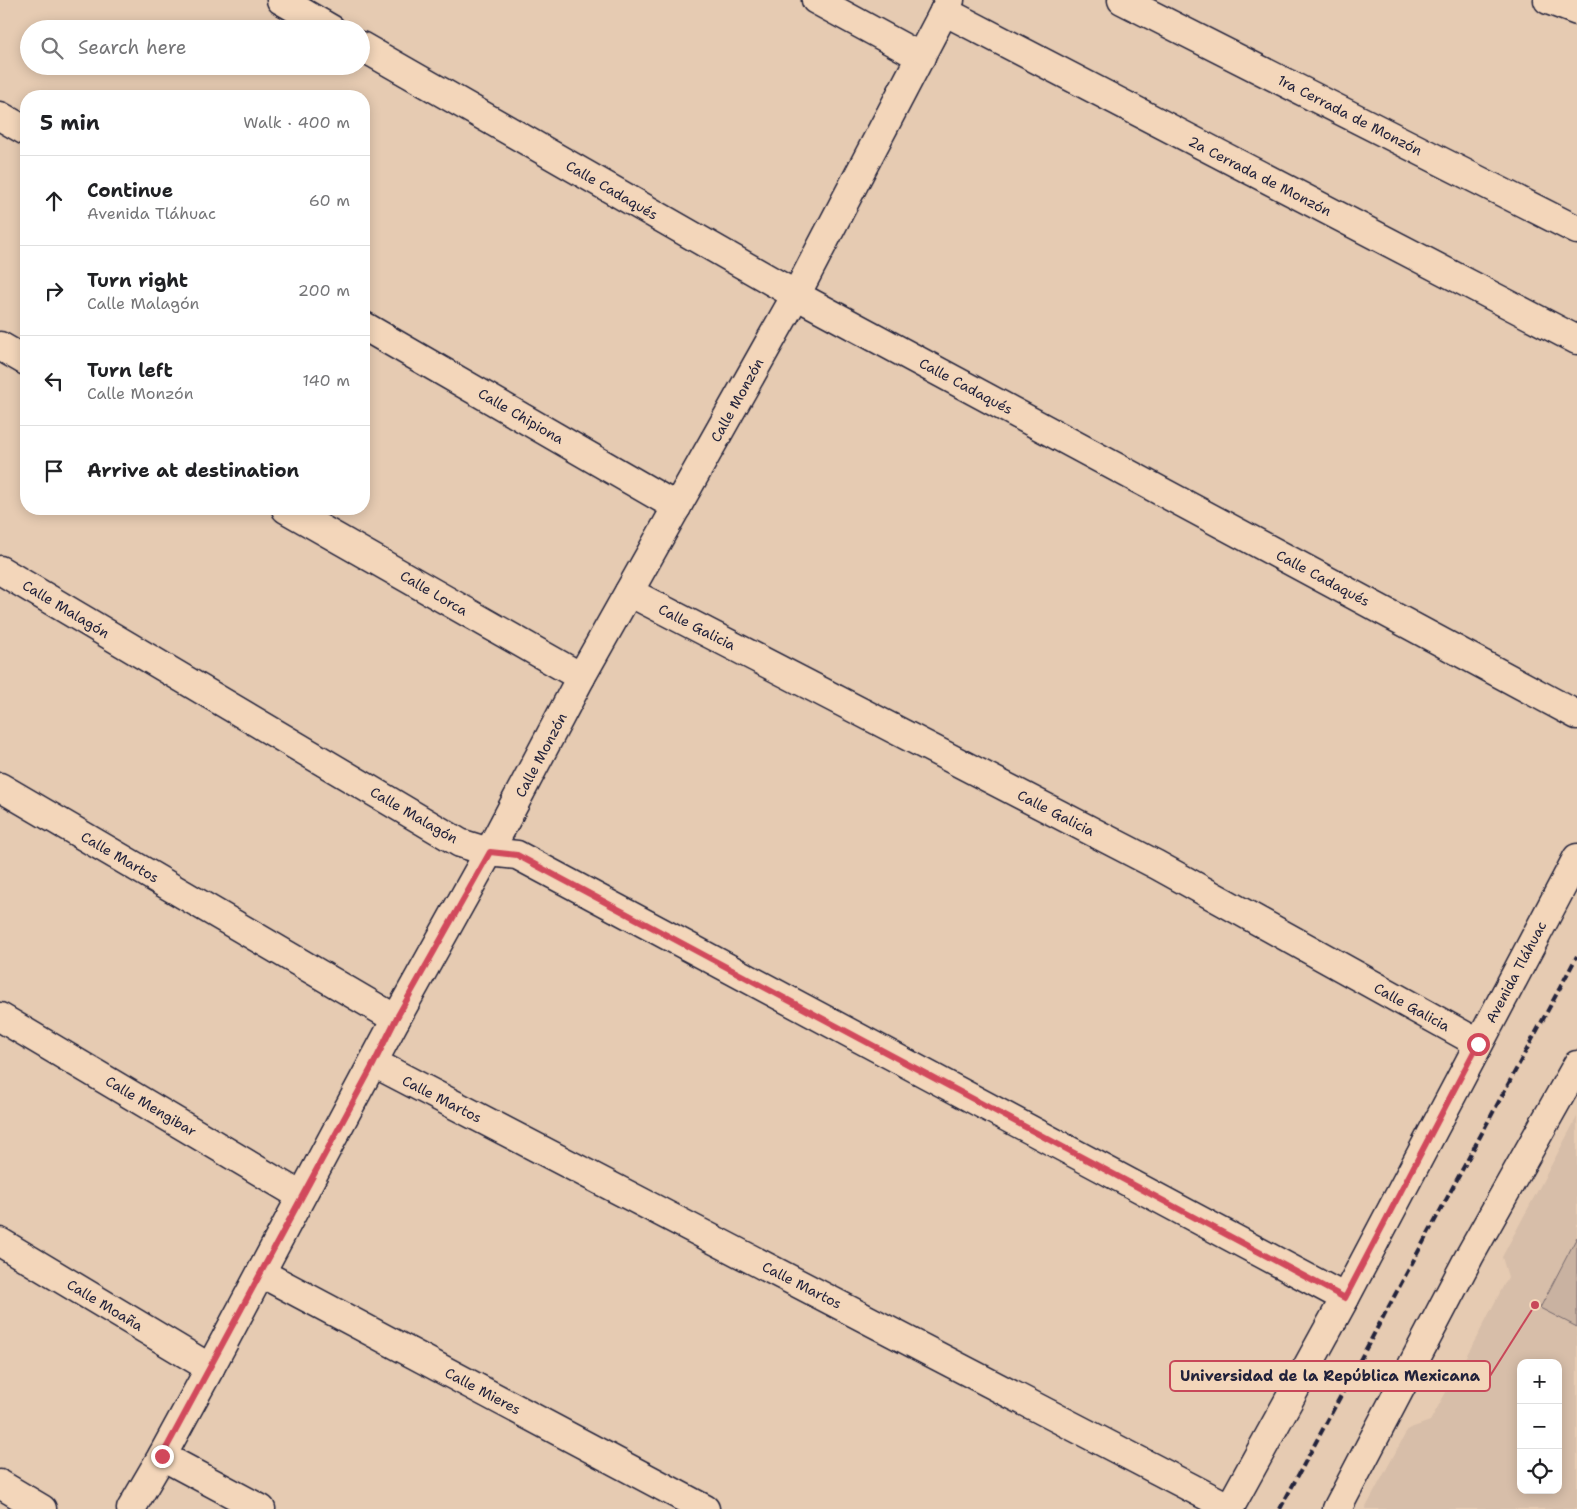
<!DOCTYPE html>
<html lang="en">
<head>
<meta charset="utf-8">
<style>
	body { margin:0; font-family:"Shantell Sans",sans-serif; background:#f2f2f2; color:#202124 }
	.controls { position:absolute; right:15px; bottom:15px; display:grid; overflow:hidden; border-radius:10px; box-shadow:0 2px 12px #0003 }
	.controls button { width:45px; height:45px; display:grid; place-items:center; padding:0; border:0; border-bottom:1px solid #e0e0e0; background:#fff; color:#202124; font:25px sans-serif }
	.stop { position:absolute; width:15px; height:15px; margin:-11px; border:4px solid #d1495b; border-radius:50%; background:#fff }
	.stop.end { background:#d1495b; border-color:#fff; box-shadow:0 1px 5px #0008 }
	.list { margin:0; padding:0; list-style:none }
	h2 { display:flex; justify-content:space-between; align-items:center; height:65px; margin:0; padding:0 20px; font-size:21px }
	h2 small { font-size:16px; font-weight:400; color:#757577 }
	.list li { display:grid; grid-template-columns:32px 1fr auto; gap:15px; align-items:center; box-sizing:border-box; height:90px; padding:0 20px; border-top:1px solid #e0e0e0 }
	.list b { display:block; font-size:19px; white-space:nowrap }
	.list p { margin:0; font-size:16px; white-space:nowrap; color:#757577 }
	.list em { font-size:16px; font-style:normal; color:#757577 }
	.icon { flex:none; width:28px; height:28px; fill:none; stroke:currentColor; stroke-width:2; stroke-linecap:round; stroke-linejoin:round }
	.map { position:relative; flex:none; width:1577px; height:1509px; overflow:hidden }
	.search { position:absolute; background:#fff; box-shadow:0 2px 12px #0003; left:20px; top:20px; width:350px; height:55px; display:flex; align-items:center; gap:12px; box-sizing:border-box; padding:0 18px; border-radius:28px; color:#757577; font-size:19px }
	.panel { position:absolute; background:#fff; box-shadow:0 2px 12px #0003; left:20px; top:90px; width:350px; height:425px; border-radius:20px }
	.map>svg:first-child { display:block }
	.built { fill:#d7bea9; fill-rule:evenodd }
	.green { fill:#c9b2a1; stroke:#766a6e }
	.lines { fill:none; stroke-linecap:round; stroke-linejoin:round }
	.minor-casing { stroke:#22223b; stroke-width:31 }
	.major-casing { stroke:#22223b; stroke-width:31 }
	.minor { stroke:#f3d6ba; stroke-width:28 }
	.major { stroke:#f3d6ba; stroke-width:28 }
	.rail { stroke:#22223b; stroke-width:4; stroke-dasharray:8 4; stroke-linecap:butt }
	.route { stroke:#d1495b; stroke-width:6 }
	.labels { text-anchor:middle; stroke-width:4.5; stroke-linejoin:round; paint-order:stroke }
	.street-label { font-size:14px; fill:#22223b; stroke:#f3d6ba }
	.leader { fill:none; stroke:#c84759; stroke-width:2 }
	.callout-dot { fill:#c84759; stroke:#f3d6ba; stroke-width:2 }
	.callout { fill:#f3d6ba; stroke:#c84759; stroke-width:2 }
	.callout-label { font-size:15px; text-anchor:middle; font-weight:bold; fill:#22223b }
</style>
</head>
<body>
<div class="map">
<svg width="1577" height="1509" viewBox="0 0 1577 1509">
	<rect width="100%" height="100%" fill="#e6cbb2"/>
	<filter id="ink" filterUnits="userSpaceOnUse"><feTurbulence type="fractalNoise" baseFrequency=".02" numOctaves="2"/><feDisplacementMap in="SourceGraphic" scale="10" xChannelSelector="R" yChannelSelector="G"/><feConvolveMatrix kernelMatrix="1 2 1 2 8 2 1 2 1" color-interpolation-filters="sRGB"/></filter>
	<g filter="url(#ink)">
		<path class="built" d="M1577,1117V1509H1365L1408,1429L1430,1421L1479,1333L1508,1277L1502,1257ZM1521,1363H1558V1490H1521Z"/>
		<path class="green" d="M1577,1237V1327L1540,1308Z"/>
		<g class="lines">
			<defs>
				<g id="minor">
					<path d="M281,0L331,29"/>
					<path d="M816,0L921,57"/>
					<path d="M1122,0L1577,230"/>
					<path d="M944,11L1577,340"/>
					<path d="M361,46L796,295L1577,715"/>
					<path d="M0,116L26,131"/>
					<path d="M364,326L677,507"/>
					<path d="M0,346L26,361"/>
					<path d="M286,509L581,677"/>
					<path d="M0,570L460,843L489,852L517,855L1345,1298"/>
					<path d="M629,592L1157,865L1478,1043"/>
					<path d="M0,787L396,1019"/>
					<path d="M0,1017L301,1196"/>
					<path d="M374,1063L1230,1508"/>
					<path d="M0,1242L210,1368"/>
					<path d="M261,1273L705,1509"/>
					<path d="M162,1456L261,1509"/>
					<path d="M0,1484L42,1509"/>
					<path d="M131,1509L162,1456L210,1368L396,1019L489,852L581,677L796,295L950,0"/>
				</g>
				<g id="major">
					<path d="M1548,0L1577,11"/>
					<path d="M1229,1509L1345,1298L1577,858"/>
					<path d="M1337,1509L1469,1257L1577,1065"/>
				</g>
			</defs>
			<use href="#minor" class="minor-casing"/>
			<use href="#major" class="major-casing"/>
			<use href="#minor" class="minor"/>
			<use href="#major" class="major"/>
			<path class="rail" d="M1280,1509L1577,956"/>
		</g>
	</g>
	<g class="lines" filter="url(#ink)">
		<path class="route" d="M162,1456L374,1063L396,1019L490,852L517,855L1345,1298L1478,1044"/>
	</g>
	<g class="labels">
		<g class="street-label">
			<text transform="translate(1350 115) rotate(27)" y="5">1ra Cerrada de Monzón</text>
			<text transform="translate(1260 176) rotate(27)" y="5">2a Cerrada de Monzón</text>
			<text transform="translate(612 190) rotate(30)" y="5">Calle Cadaqués</text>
			<text transform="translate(966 386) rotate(28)" y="5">Calle Cadaqués</text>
			<text transform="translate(737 400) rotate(-61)" y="5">Calle Monzón</text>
			<text transform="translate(521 416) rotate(30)" y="5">Calle Chipiona</text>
			<text transform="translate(1323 578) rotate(28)" y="5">Calle Cadaqués</text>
			<text transform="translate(434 593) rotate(30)" y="5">Calle Lorca</text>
			<text transform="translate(66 609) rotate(31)" y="5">Calle Malagón</text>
			<text transform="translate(697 627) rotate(27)" y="5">Calle Galicia</text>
			<text transform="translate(541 755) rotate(-62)" y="5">Calle Monzón</text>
			<text transform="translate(1056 813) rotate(27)" y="5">Calle Galicia</text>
			<text transform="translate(414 815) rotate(30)" y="5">Calle Malagón</text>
			<text transform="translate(120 857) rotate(30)" y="5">Calle Martos</text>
			<text transform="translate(1516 972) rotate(-62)" y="5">Avenida Tláhuac</text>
			<text transform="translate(1412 1007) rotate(29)" y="5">Calle Galicia</text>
			<text transform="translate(442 1099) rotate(27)" y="5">Calle Martos</text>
			<text transform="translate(151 1106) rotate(31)" y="5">Calle Mengibar</text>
			<text transform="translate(802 1285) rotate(27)" y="5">Calle Martos</text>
			<text transform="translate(105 1305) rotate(31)" y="5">Calle Moaña</text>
			<text transform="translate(483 1391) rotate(28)" y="5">Calle Mieres</text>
		</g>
	</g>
	<path class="leader" d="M1535 1305L1490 1376"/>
	<circle class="callout-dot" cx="1535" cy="1305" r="5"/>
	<rect class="callout" x="1170" y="1361" width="320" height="30" rx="5"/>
	<g class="callout-label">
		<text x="1330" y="1381">Universidad de la República Mexicana</text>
	</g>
</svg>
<div class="controls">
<button>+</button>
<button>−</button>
<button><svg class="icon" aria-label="locate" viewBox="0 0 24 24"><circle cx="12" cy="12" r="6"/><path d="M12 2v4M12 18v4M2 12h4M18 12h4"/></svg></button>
</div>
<div class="stop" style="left:1478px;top:1044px"></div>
<div class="stop end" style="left:162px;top:1456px"></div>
<div class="search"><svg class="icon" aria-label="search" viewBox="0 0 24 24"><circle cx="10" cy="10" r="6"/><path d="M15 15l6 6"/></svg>Search here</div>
<section class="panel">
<h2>5 min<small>Walk · 400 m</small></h2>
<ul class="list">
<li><svg class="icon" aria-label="ahead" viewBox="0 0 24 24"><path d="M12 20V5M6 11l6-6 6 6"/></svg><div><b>Continue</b><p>Avenida Tláhuac</p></div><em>60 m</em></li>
<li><svg class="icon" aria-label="right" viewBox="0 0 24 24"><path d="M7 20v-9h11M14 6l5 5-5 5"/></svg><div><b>Turn right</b><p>Calle Malagón</p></div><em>200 m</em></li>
<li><svg class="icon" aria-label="left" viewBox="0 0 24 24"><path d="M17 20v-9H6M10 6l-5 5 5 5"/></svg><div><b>Turn left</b><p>Calle Monzón</p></div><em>140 m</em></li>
<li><svg class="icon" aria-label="arrive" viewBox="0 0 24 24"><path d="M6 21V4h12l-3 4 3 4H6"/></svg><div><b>Arrive at destination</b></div></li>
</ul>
</section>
</div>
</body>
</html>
